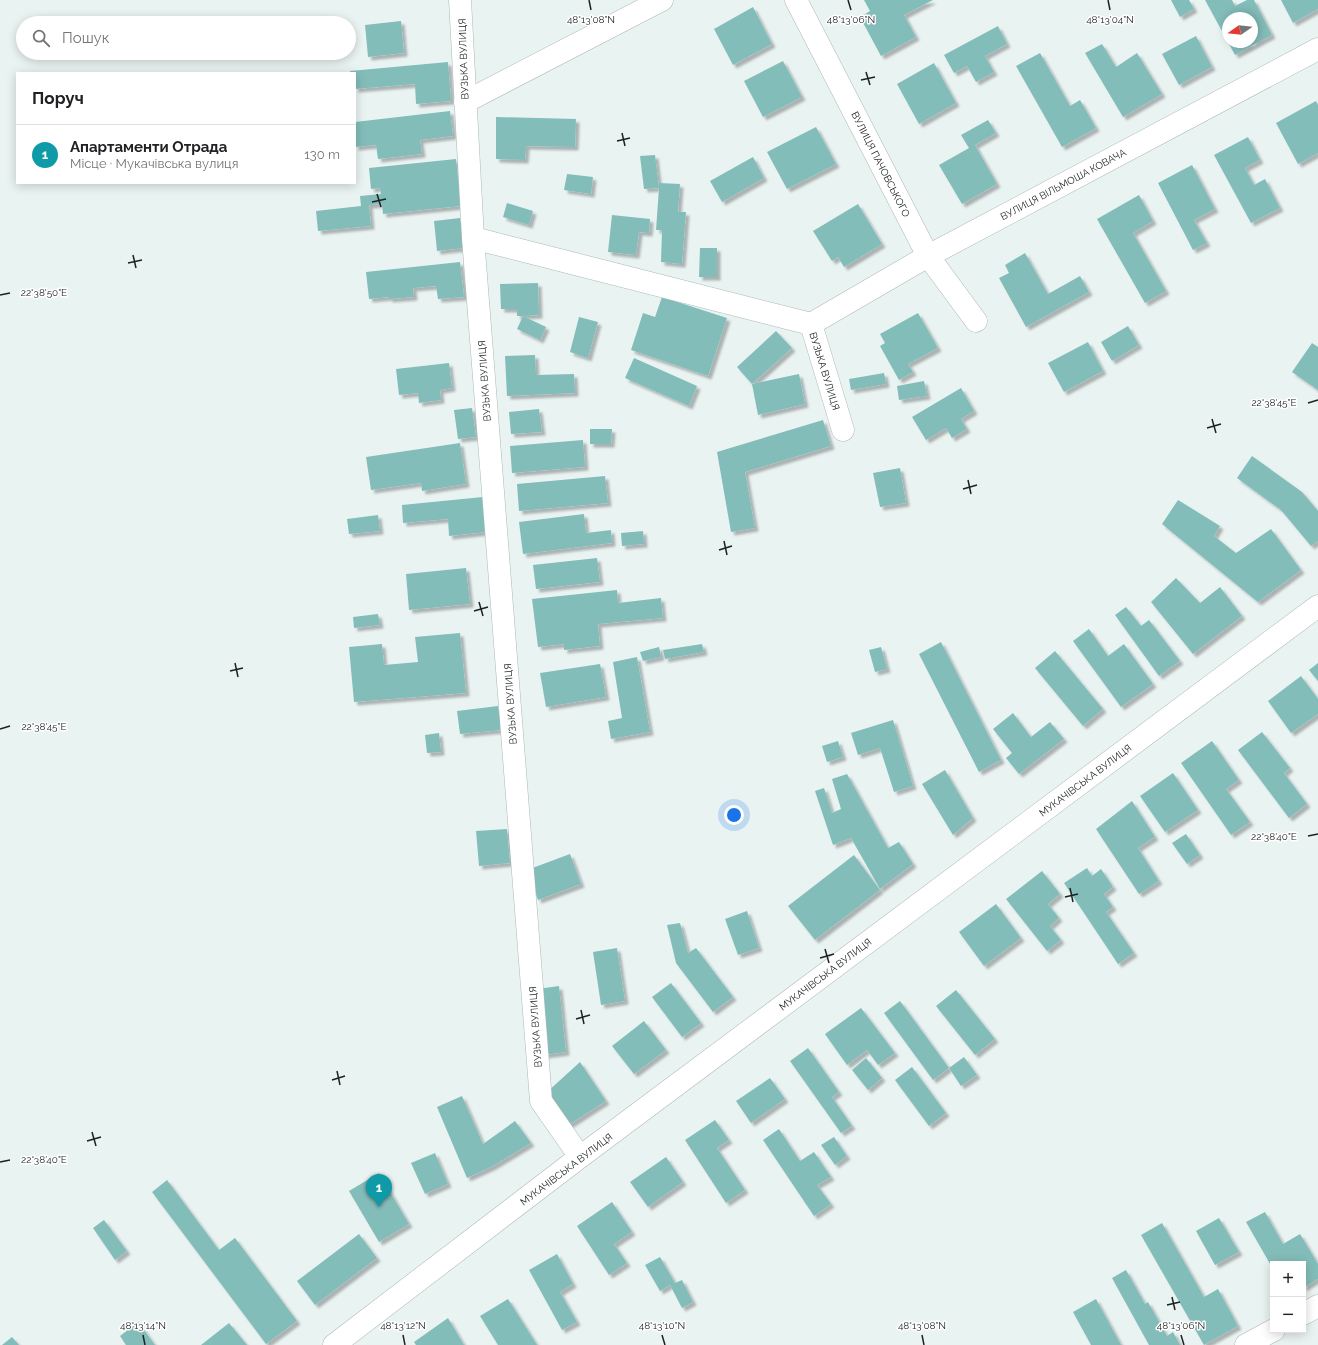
<!DOCTYPE html>
<html lang="uk">
<head>
<meta charset="utf-8">
<style>
	body { margin:0; font-family:Raleway,sans-serif; background:#f2f2f2; color:#202124 }
	.controls { position:absolute; right:12px; bottom:12px; display:grid; overflow:hidden; border-radius:0px; box-shadow:0 2px 10px #0003 }
	.controls button { width:36px; height:36px; display:grid; place-items:center; padding:0; border:0; border-bottom:1px solid #e0e0e0; background:#fff; color:#202124; font:20px sans-serif }
	.compass { position:absolute; left:1222px; top:12px; width:36px; height:36px; border-radius:50%; background:#fff; box-shadow:0 2px 10px #0003; rotate:256deg }
	.you { position:absolute; left:734px; top:815px; width:14px; height:14px; margin:-10px; border:3px solid #fff; border-radius:50%; background:#1a73e8; box-shadow:0 0 0 6px #1a73e833 }
	.badge { display:grid; place-items:center; width:26px; height:26px; border-radius:50%; background:#0f766e; color:#fff; font-size:13px; font-weight:700 }
	.pin { position:absolute; translate:-50% -33px; filter:drop-shadow(0 1px 2px #0008) }
	.pin::after { content:''; position:absolute; top:21px; width:14px; height:12px; background:inherit; clip-path:polygon(0 0,100% 0,50% 100%) }
	.list { margin:0; padding:0; list-style:none }
	h2 { display:flex; justify-content:space-between; align-items:center; height:52px; margin:0; padding:0 16px; font-size:17px }
	h2 small { font-size:13px; font-weight:400; color:#757577 }
	.list li { display:grid; grid-template-columns:26px 1fr auto; gap:12px; align-items:center; box-sizing:border-box; height:60px; padding:0 16px; border-top:1px solid #e0e0e0 }
	.list b { display:block; font-size:15px; white-space:nowrap }
	.list p { margin:0; font-size:13px; white-space:nowrap; color:#757577 }
	.list em { font-size:13px; font-style:normal; color:#757577 }
	.icon { flex:none; width:22px; height:22px; fill:none; stroke:currentColor; stroke-width:2; stroke-linecap:round; stroke-linejoin:round }
	.map { position:relative; flex:none; width:1318px; height:1345px; overflow:hidden }
	.search { position:absolute; background:#fff; box-shadow:0 2px 10px #0003; left:16px; top:16px; width:340px; height:44px; display:flex; align-items:center; gap:10px; box-sizing:border-box; padding:0 14px; border-radius:22px; color:#757577; font-size:15px }
	.panel { position:absolute; background:#fff; box-shadow:0 2px 10px #0003; left:16px; top:72px; width:340px; height:112px; border-radius:0px }
	.map>svg:first-child { display:block }
	.building { fill:#83bdba; filter:url(#shadow) }
	.lines { fill:none; stroke-linecap:round; stroke-linejoin:round }
	.minor-casing { stroke:#aeb8b7; stroke-width:23 }
	.trunk-casing { stroke:#aeb8b7; stroke-width:23 }
	.minor { stroke:#fff; stroke-width:22 }
	.trunk { stroke:#fff; stroke-width:22 }
	.ticks { fill:none; stroke:#1e2121; stroke-width:1.5 }
	.labels { text-anchor:middle; stroke-width:3; stroke-linejoin:round; paint-order:stroke }
	.street-label { font-size:10px; fill:#1e2121; stroke:#fff }
	.ticks-label { font-size:10px; text-anchor:middle; fill:#1e2121; stroke:#fff; stroke-width:3; stroke-linejoin:round; paint-order:stroke }
</style>
</head>
<body>
<div class="map">
<svg width="1318" height="1345" viewBox="0 0 1318 1345">
	<defs>
		<filter id="shadow"><feDropShadow dx="3.5" dy="3.5" stdDeviation="1" flood-color="#0004"/></filter>
	</defs>
	<rect width="100%" height="100%" fill="#e9f3f2"/>
	<g class="building">
		<path d="M864,0H933L904,15L916,37L881,56L860,17L870,11Z"/>
		<path d="M1171,0H1189L1194,9L1180,17Z"/>
		<path d="M1205,0H1232L1235,6L1247,0H1254L1272,35L1235,55L1228,42H1252V18H1228V42Z"/>
		<path d="M1281,0H1318V9L1293,23Z"/>
		<path d="M753,7L772,44L733,65L714,29Z"/>
		<path d="M401,21L404,53L368,57L365,25Z"/>
		<path d="M998,26L1007,44L985,56L994,72L976,82L967,66L954,73L944,55Z"/>
		<path d="M1196,36L1212,67L1179,85L1162,54Z"/>
		<path d="M1102,44L1116,67L1137,53L1162,94L1123,117L1085,53Z"/>
		<path d="M1040,53L1070,106L1080,100L1096,128L1062,147L1016,66Z"/>
		<path d="M783,61L802,97L763,117L744,81Z"/>
		<path d="M448,62L451,101L416,104L415,84L355,89V73H350V71Z"/>
		<path d="M934,63L956,103L919,124L897,84Z"/>
		<path d="M1316,101L1318,105V153L1298,164L1276,123Z"/>
		<path d="M450,111L453,136L420,140L422,154L378,159L376,145L355,147V122Z"/>
		<path d="M496,117L576,119L575,147L526,146L525,160L496,159Z"/>
		<path d="M988,120L996,133L975,145L997,184L962,204L939,165L969,148L961,135Z"/>
		<path d="M816,127L836,164L787,189L767,152Z"/>
		<path d="M1248,137L1260,160L1245,168L1254,185L1265,179L1280,208L1251,223L1214,155Z"/>
		<path d="M655,155L659,188V183L680,184L678,212H686L682,264L661,262L662,230H656L659,188L644,189L640,156Z"/>
		<path d="M753,157L764,178L722,202L710,181Z"/>
		<path d="M456,159L461,206L383,214L382,204L369,205L371,226L318,231L316,211L361,206L360,196L381,194L380,188L371,189L369,168Z"/>
		<path d="M1192,165L1215,209L1194,220L1207,243L1193,250L1158,183Z"/>
		<path d="M567,174L593,177L591,194L564,190Z"/>
		<path d="M1139,195L1153,221L1133,233L1166,291L1145,303L1097,219Z"/>
		<path d="M507,203L533,211L529,225L503,217Z"/>
		<path d="M858,204L882,244L844,267L838,257L832,261L813,231Z"/>
		<path d="M612,215L650,219L649,233L639,232L636,255L608,252Z"/>
		<path d="M460,218L464,248L437,251L434,221Z"/>
		<path d="M700,248H717V277H699Z"/>
		<path d="M1025,253L1048,294L1080,276L1089,292L1026,327L999,278L1009,273L1005,265Z"/>
		<path d="M460,262L464,297L438,299L436,286L413,288L414,297L389,299V297L369,299L366,272Z"/>
		<path d="M538,283L539,315L523,316L546,327L540,340L517,329L523,316H517V309H501L500,284Z"/>
		<path d="M662,297L727,318L708,376L631,350L643,313L655,317Z"/>
		<path d="M918,313L938,348L908,364L913,372L899,380L880,346L885,343L880,334Z"/>
		<path d="M579,317L598,322L588,358L570,352Z"/>
		<path d="M1128,326L1139,345L1112,361L1101,342Z"/>
		<path d="M776,331L792,348L752,384L737,367Z"/>
		<path d="M1088,342L1103,371L1064,392L1048,363Z"/>
		<path d="M1312,343L1318,347V390L1292,372Z"/>
		<path d="M535,355L536,375L574,374L575,393L507,396L505,356Z"/>
		<path d="M634,358L697,386L689,406L625,378Z"/>
		<path d="M449,363L452,388L440,390L441,400L419,403L418,393L399,395L396,369Z"/>
		<path d="M884,373L886,384L851,390L849,379Z"/>
		<path d="M799,374L805,404L758,415L752,384Z"/>
		<path d="M924,381L927,396L899,400L897,386Z"/>
		<path d="M961,388L974,411L961,419L967,429L952,438L946,428L926,440L912,417Z"/>
		<path d="M472,408L476,437L458,439L454,410Z"/>
		<path d="M539,409L542,432L511,434L509,412Z"/>
		<path d="M823,420L831,446L745,472L755,528L731,532L717,452Z"/>
		<path d="M590,429H612L611,444H590Z"/>
		<path d="M583,440L585,467L512,473L510,446Z"/>
		<path d="M460,443L466,484L422,491L421,483L371,490L366,457Z"/>
		<path d="M1252,456L1302,492L1318,511V541L1311,546L1281,510L1237,478Z"/>
		<path d="M900,468L906,503L880,507L873,473Z"/>
		<path d="M605,476L608,503L519,511L517,484Z"/>
		<path d="M483,497L486,532L449,536L448,519L403,523L402,505Z"/>
		<path d="M1178,500L1220,526L1214,536L1236,553L1271,529L1301,570L1258,602L1162,524Z"/>
		<path d="M584,514L586,533L611,530L612,543L523,554L519,522Z"/>
		<path d="M378,515L380,531L349,534L347,519Z"/>
		<path d="M643,531L644,544L622,546L621,533Z"/>
		<path d="M597,558L600,582L536,589L533,565Z"/>
		<path d="M466,568L470,604L409,610L406,574Z"/>
		<path d="M1176,578L1200,603L1220,587L1242,616L1193,654L1151,602Z"/>
		<path d="M617,590L618,603L661,598L663,618L598,624L600,646L564,650V644L538,647L532,599Z"/>
		<path d="M1126,607L1141,626L1149,620L1180,661L1159,676L1115,615Z"/>
		<path d="M378,614L380,625L354,628L353,617Z"/>
		<path d="M1089,629L1108,656L1124,644L1153,684L1121,707L1073,641Z"/>
		<path d="M460,633L466,693L354,702L349,647L382,644L384,665L418,662L415,637Z"/>
		<path d="M941,642L1001,760L979,772L919,654Z"/>
		<path d="M702,644L704,652L665,659L663,650Z"/>
		<path d="M659,647L661,657L643,661L640,652Z"/>
		<path d="M881,647L887,669L875,672L869,650Z"/>
		<path d="M1055,651L1103,709L1083,726L1035,668Z"/>
		<path d="M637,657L650,732L611,739L608,721L622,718L613,662Z"/>
		<path d="M1318,663V681L1309,670Z"/>
		<path d="M600,664L606,697L546,707L540,673Z"/>
		<path d="M1301,676L1318,699V714L1291,733L1268,701Z"/>
		<path d="M498,706L501,730L460,734L457,711Z"/>
		<path d="M1013,713L1031,737L1050,722L1064,739L1019,774L1006,758L1012,753L993,729Z"/>
		<path d="M893,720L913,786L894,792L880,748L858,755L851,733Z"/>
		<path d="M1262,732L1290,768L1284,773L1307,804L1289,818L1238,750Z"/>
		<path d="M439,733L441,752L427,753L425,735Z"/>
		<path d="M838,741L843,757L827,762L822,746Z"/>
		<path d="M1212,741L1239,780L1226,789L1250,822L1231,835L1181,763Z"/>
		<path d="M945,770L973,818L953,835L922,784Z"/>
		<path d="M1173,773L1198,810L1165,832L1140,796Z"/>
		<path d="M847,774L888,848L899,842L913,864L880,889L851,838L833,845L815,791L824,788L832,813L841,809L832,779Z"/>
		<path d="M1132,801L1155,837L1138,848L1159,881L1139,894L1096,829Z"/>
		<path d="M507,829L510,863L479,866L476,831Z"/>
		<path d="M1186,834L1200,855L1187,864L1172,843Z"/>
		<path d="M570,854L581,884L538,900L527,870Z"/>
		<path d="M854,855L880,890L815,940L788,906Z"/>
		<path d="M1087,868L1092,876L1101,869L1113,887L1104,894L1113,907L1106,912L1134,953L1118,964L1064,883Z"/>
		<path d="M1042,871L1060,894L1048,904L1059,918L1050,926L1061,940L1047,951L1006,899Z"/>
		<path d="M996,904L1021,938L984,966L959,932Z"/>
		<path d="M747,911L759,948L738,955L725,919Z"/>
		<path d="M680,923L688,953L696,948L733,997L713,1012L676,963L667,925Z"/>
		<path d="M617,948L625,1001L601,1005L593,952Z"/>
		<path d="M671,983L701,1023L682,1037L652,997Z"/>
		<path d="M559,986L566,1052L544,1055L537,989Z"/>
		<path d="M956,990L995,1039L975,1055L936,1006Z"/>
		<path d="M900,1001L949,1068L933,1080L884,1013Z"/>
		<path d="M861,1008L895,1053L878,1065L867,1050L847,1065L825,1034Z"/>
		<path d="M644,1021L666,1050L634,1074L612,1046Z"/>
		<path d="M808,1048L839,1092L832,1097L852,1126L841,1133L790,1061Z"/>
		<path d="M964,1057L977,1075L961,1086L949,1068Z"/>
		<path d="M866,1058L882,1078L868,1090L852,1070Z"/>
		<path d="M580,1062L606,1101L567,1126L546,1093Z"/>
		<path d="M912,1067L946,1113L929,1126L895,1080Z"/>
		<path d="M770,1078L785,1099L751,1123L736,1101Z"/>
		<path d="M462,1096L483,1144L515,1121L531,1143L493,1166L467,1178L437,1107Z"/>
		<path d="M715,1120L729,1140L717,1148L745,1190L726,1203L685,1140Z"/>
		<path d="M779,1129L800,1161L814,1152L831,1177L817,1185L831,1204L814,1216L763,1140Z"/>
		<path d="M834,1137L847,1156L835,1165L821,1145Z"/>
		<path d="M435,1153L448,1184L425,1194L411,1163Z"/>
		<path d="M666,1157L683,1182L648,1207L630,1182Z"/>
		<path d="M379,1173L409,1224L379,1242L349,1191Z"/>
		<path d="M167,1180L219,1250L235,1238L297,1321L266,1344L152,1192Z"/>
		<path d="M612,1202L632,1232L614,1244L627,1263L609,1275L577,1226Z"/>
		<path d="M1265,1212L1283,1244L1300,1234L1318,1264V1279L1303,1288V1264H1273V1269L1246,1222Z"/>
		<path d="M1219,1218L1239,1252L1215,1265L1196,1231Z"/>
		<path d="M104,1220L127,1251L115,1260L93,1228Z"/>
		<path d="M1162,1223L1204,1297L1218,1289L1238,1326L1204,1345L1141,1235Z"/>
		<path d="M359,1234L377,1258L315,1305L297,1281Z"/>
		<path d="M557,1254L573,1284L560,1292L577,1322L562,1330L529,1270Z"/>
		<path d="M660,1257L675,1283L682,1280L693,1302L682,1308L670,1285L660,1291L645,1265Z"/>
		<path d="M1126,1270L1145,1304L1148,1302L1167,1336L1173,1332L1180,1345H1149L1112,1278Z"/>
		<path d="M508,1299L537,1345H498L480,1316Z"/>
		<path d="M1096,1299L1121,1345H1091L1073,1312Z"/>
		<path d="M448,1318L464,1345H416L414,1342Z"/>
		<path d="M138,1322L155,1345H126L120,1336Z"/>
		<path d="M229,1323L247,1345H201Z"/>
		<path d="M12,1337L19,1345H2Z"/>
	</g>
	<g class="lines">
		<defs>
			<g id="minor">
				<path d="M460,0L473,238L541,1101L580,1157"/>
				<path d="M796,0L928,256L976,321"/>
				<path d="M465,102L662,0"/>
				<path d="M473,238L811,324L843,430"/>
				<path d="M811,324L928,256L1318,49"/>
				<path d="M1303,1314L1318,1306"/>
				<path d="M1246,1345L1274,1330"/>
			</g>
			<path id="trunk" d="M334,1345L580,1157L1318,606"/>
		</defs>
		<use href="#minor" class="minor-casing"/>
		<use href="#trunk" class="trunk-casing"/>
		<use href="#minor" class="minor"/>
		<use href="#trunk" class="trunk"/>
	</g>
	<path class="ticks" d="M589,0L591,10M848,0L851,10M1108,0L1110,10M866,72L870,85M861,80L875,77M622,133L625,146M617,141L630,138M377,194L381,207M372,202L386,199M133,255L136,268M128,263L142,260M0,295L10,293M1308,403L1318,400M1212,419L1216,433M1207,428L1221,424M968,480L971,494M963,489L977,485M724,541L727,555M719,550L732,546M479,602L483,616M474,611L488,607M235,663L238,677M230,671L243,668M0,729L10,726M1308,836L1318,834M1070,888L1073,902M1065,897L1078,894M825,949L829,963M820,958L834,954M581,1010L584,1024M576,1019L590,1015M337,1071L340,1085M332,1080L345,1076M92,1132L96,1146M87,1141L101,1137M0,1162L10,1160M1172,1297L1175,1310M1167,1305L1180,1302M143,1335L145,1345M403,1335L405,1345M662,1335L665,1345M922,1335L924,1345M1181,1335L1184,1345"/>
	<g class="labels">
		<g class="street-label">
			<text transform="translate(463 59) rotate(-92)" y="4">ВУЗЬКА ВУЛИЦЯ</text>
			<text transform="translate(881 164) rotate(63)" y="4">ВУЛИЦЯ ПАЧОВСЬКОГО</text>
			<text transform="translate(1063 184) rotate(-28)" y="4">ВУЛИЦЯ ВІЛЬМОША КОВАЧА</text>
			<text transform="translate(825 371) rotate(73)" y="4">ВУЗЬКА ВУЛИЦЯ</text>
			<text transform="translate(484 381) rotate(-94)" y="4">ВУЗЬКА ВУЛИЦЯ</text>
			<text transform="translate(510 704) rotate(-94)" y="4">ВУЗЬКА ВУЛИЦЯ</text>
			<text transform="translate(1085 780) rotate(-37)" y="4">МУКАЧІВСЬКА ВУЛИЦЯ</text>
			<text transform="translate(825 974) rotate(-37)" y="4">МУКАЧІВСЬКА ВУЛИЦЯ</text>
			<text transform="translate(535 1027) rotate(-94)" y="4">ВУЗЬКА ВУЛИЦЯ</text>
			<text transform="translate(566 1169) rotate(-37)" y="4">МУКАЧІВСЬКА ВУЛИЦЯ</text>
		</g>
	</g>
	<g class="ticks-label">
		<text x="591" y="23">48°13'08"N</text>
		<text x="851" y="23">48°13'06"N</text>
		<text x="1110" y="23">48°13'04"N</text>
		<text x="44" y="296">22°38'50"E</text>
		<text x="1274" y="406">22°38'45"E</text>
		<text x="44" y="730">22°38'45"E</text>
		<text x="1274" y="840">22°38'40"E</text>
		<text x="44" y="1163">22°38'40"E</text>
		<text x="143" y="1329">48°13'14"N</text>
		<text x="403" y="1329">48°13'12"N</text>
		<text x="662" y="1329">48°13'10"N</text>
		<text x="922" y="1329">48°13'08"N</text>
		<text x="1181" y="1329">48°13'06"N</text>
	</g>
</svg>
<div class="controls">
<button>+</button>
<button>−</button>
</div>
<svg class="compass" viewBox="-18 -18 36 36"><path d="M0-13l5 13h-10z" fill="#e53935"/><path d="M0 13l5-13h-10z" fill="#757577"/></svg>
<div class="you"></div>
<div class="pin badge" style="left:379px;top:1207px;background:#0f9aa8">1</div>
<div class="search"><svg class="icon" aria-label="search" viewBox="0 0 24 24"><circle cx="10" cy="10" r="6"/><path d="M15 15l6 6"/></svg>Пошук</div>
<section class="panel">
<h2>Поруч<small></small></h2>
<ul class="list">
<li><span class="badge" style="background:#0f9aa8">1</span><div><b>Апартаменти Отрада</b><p>Місце · Мукачівська вулиця</p></div><em>130 m</em></li>
</ul>
</section>
</div>
</body>
</html>
